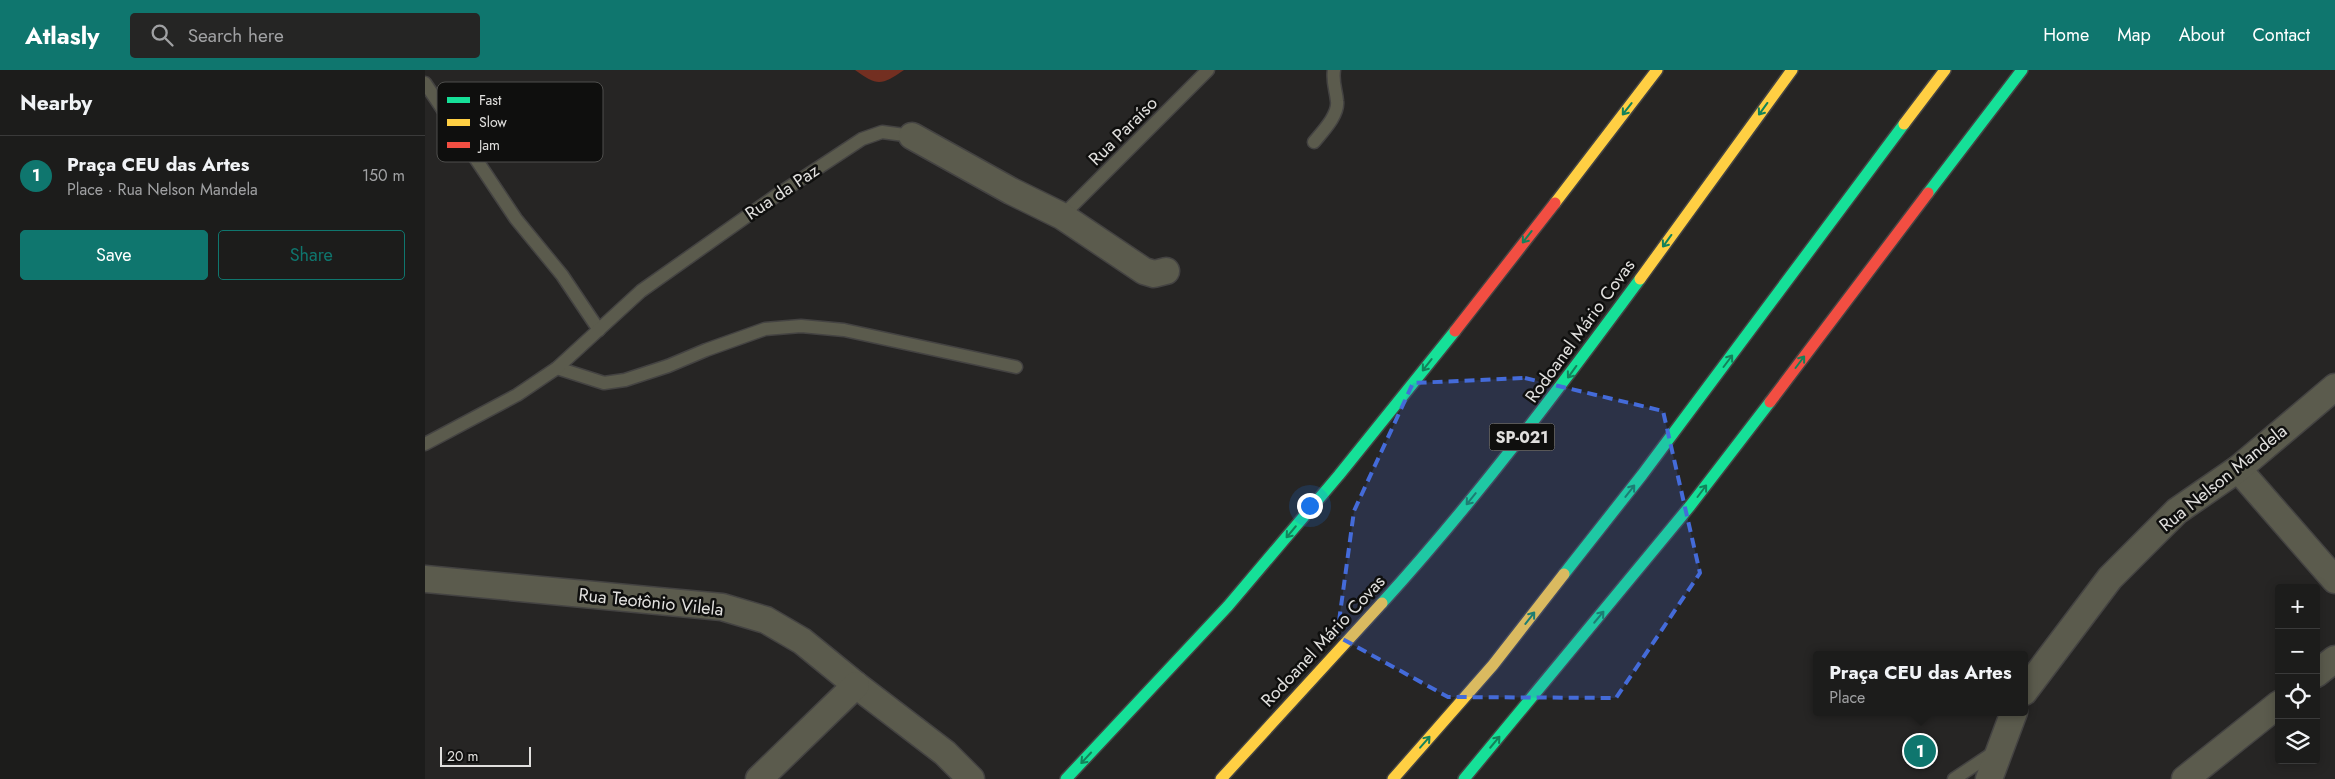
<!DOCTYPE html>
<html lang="en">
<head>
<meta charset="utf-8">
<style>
	body { margin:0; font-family:Jost,sans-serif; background:#252524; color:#f1f3f6 }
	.controls { position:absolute; right:15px; bottom:15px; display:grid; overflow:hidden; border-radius:5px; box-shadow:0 2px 12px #0003 }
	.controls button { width:45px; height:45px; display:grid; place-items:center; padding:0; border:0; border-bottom:1px solid #3a3a3a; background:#1c1c1b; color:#f1f3f6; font:25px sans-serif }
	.scale { position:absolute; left:15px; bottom:12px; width:91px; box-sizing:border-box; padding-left:5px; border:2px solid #e1e0de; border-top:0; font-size:14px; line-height:18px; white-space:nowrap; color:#e1e0de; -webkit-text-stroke:4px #0f0f0e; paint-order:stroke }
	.you { position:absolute; left:884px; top:435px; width:18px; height:18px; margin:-12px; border:4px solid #fff; border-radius:50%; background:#1a73e8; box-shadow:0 0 0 8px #1a73e833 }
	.badge { display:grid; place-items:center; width:32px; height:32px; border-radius:50%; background:#0f766e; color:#fff; font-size:16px; font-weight:700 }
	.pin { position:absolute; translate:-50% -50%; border:2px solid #fff; box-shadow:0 1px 5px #0006 }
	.popup { position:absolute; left:1388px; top:581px; width:215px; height:65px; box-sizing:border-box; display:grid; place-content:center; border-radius:5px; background:#1c1c1b; filter:drop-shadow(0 1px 4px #0005); font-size:16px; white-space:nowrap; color:#a0a1a3 }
	.popup b { font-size:19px; color:#f1f3f6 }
	.popup::after { content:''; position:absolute; left:50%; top:100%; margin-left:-10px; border:10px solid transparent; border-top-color:#1c1c1b }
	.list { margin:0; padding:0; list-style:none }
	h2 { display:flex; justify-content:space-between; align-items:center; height:65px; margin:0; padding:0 20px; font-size:21px }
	h2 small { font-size:16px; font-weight:400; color:#a0a1a3 }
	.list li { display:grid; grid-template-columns:32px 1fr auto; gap:15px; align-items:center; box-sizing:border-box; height:80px; padding:0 20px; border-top:1px solid #3a3a3a }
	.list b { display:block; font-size:19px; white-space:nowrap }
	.list p { margin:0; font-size:16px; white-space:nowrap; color:#a0a1a3 }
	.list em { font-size:16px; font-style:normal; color:#a0a1a3 }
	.actions { display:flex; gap:10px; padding:15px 20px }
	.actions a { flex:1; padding:11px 0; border:1px solid #0f766e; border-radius:5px; text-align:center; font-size:18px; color:#0f766e }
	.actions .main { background:#0f766e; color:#fff }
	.icon { flex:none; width:28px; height:28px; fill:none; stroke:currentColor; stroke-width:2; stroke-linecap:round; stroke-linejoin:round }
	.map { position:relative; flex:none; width:1910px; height:709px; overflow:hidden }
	header { display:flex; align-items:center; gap:30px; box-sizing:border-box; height:70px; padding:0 25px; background:#0f766e; color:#fff }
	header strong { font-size:24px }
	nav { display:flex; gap:28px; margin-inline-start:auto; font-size:18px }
	.search { width:350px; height:45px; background:#252524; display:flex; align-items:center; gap:12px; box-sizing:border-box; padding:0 18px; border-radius:5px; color:#a0a1a3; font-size:19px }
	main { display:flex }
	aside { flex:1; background:#1c1c1b }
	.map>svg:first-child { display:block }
	.forest { fill:#732f21 }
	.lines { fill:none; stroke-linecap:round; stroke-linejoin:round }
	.lane-casing { stroke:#444342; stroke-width:15 }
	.street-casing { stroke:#444342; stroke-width:29 }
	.fast-casing { stroke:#444342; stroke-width:14 }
	.slow-casing { stroke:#444342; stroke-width:14 }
	.jam-casing { stroke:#444342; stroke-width:14 }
	.lane { stroke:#5b5b4d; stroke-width:12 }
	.street { stroke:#5b5b4d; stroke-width:26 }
	.fast { stroke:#16e098; stroke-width:11 }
	.slow { stroke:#ffcf43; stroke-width:11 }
	.jam { stroke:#f24e42; stroke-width:11 }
	.oneway { stroke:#13825a }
	.marked { fill:#446bd9; fill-opacity:0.2; stroke:#446bd9; stroke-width:4; stroke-dasharray:10 6; stroke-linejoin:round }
	.labels { text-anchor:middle; stroke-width:5; stroke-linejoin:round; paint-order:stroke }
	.shield { fill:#0f0f0e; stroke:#a2a1a0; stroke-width:1 }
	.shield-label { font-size:16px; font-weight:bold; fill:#e1e0de }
	.street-label { font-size:18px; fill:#e1e0de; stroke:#0f0f0e }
	.key { fill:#0f0f0e; stroke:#4e4e4c; stroke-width:1 }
	.key-label { font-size:14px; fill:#e1e0de }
</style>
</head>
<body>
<header>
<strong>Atlasly</strong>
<div class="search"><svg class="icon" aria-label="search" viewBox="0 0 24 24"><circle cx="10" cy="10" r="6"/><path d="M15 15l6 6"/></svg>Search here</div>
<nav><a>Home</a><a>Map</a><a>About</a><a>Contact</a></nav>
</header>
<main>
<aside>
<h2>Nearby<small></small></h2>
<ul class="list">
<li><span class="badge">1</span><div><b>Praça CEU das Artes</b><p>Place · Rua Nelson Mandela</p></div><em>150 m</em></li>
</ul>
<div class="actions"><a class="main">Save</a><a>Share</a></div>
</aside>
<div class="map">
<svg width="1910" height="709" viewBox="0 0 1910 709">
	<rect width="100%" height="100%" fill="#262524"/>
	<path class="forest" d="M430,0H479C456,16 452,16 430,0Z"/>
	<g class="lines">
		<defs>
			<g id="lane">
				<path d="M0,13L91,149L137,205L174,260"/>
				<path d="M889,72C897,62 914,45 912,31C911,20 907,12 909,0"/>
				<path d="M637,146L783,0"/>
				<path d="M132,298L179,313L200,310L243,296L281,280L340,259L376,256L419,260L591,297"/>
				<path d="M0,374L92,325L132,298L216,221L352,125L437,69L457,62L487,66"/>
				<path d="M1529,709L1571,681"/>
			</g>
			<g id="street">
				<path d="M487,66L586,121L637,146L719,201L729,204L741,201"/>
				<path d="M1813,399L1910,510"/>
				<path d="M0,509L297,537L341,550L377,571L431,615L520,683L546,709"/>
				<path d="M1891,604L1910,589"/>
				<path d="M1599,622L1685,508L1752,441L1813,399L1910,317"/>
				<path d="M334,709L431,615"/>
				<path d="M1564,709L1589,642"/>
				<path d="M1760,709L1854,634"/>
			</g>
			<g id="fast">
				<path d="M1503,123L1597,0"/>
				<path d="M1139,504L1217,405L1479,54"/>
				<path d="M957,533C1050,431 1133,320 1215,209"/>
				<path d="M641,709L803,536L914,405L1030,261"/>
				<path d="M1039,709L1265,436L1345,332"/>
			</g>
			<g id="slow">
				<path d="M1479,54L1520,0"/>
				<path d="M1130,133L1232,0"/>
				<path d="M1215,209L1367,0"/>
				<path d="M796,709L957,533"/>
				<path d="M968,709L1068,595L1139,504"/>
			</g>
			<g id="jam">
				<path d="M1030,261L1130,133"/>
				<path d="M1345,332L1503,123"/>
			</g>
		</defs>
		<use href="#lane" class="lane-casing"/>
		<use href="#street" class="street-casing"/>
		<use href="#fast" class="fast-casing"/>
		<use href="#slow" class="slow-casing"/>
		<use href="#jam" class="jam-casing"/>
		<use href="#lane" class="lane"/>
		<use href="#street" class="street"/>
		<use href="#fast" class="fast"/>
		<use href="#slow" class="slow"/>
		<use href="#jam" class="jam"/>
	</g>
	<defs><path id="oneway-shaft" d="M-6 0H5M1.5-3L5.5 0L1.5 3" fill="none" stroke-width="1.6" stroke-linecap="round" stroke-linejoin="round" transform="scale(1.25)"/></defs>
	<g class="oneway">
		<use href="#oneway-shaft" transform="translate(1202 39) rotate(128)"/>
		<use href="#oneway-shaft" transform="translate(1338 39) rotate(126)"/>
		<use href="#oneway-shaft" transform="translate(1102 167) rotate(128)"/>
		<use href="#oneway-shaft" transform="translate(1242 171) rotate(126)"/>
		<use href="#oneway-shaft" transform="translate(1303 291) rotate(-53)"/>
		<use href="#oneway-shaft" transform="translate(1375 292) rotate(-53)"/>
		<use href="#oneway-shaft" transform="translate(1002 295) rotate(128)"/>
		<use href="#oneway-shaft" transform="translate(1147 302) rotate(126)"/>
		<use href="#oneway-shaft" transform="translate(1205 421) rotate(-52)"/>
		<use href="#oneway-shaft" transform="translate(1277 421) rotate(-53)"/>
		<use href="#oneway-shaft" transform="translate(1046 429) rotate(129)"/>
		<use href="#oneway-shaft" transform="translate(866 462) rotate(130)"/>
		<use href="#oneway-shaft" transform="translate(1174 547) rotate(-50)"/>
		<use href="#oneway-shaft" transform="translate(1105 548) rotate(-52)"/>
		<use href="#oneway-shaft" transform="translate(1000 672) rotate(-49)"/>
		<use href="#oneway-shaft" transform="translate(1070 672) rotate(-50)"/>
		<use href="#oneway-shaft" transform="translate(661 688) rotate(133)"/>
	</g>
	<path class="marked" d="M1100,308L1238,341L1275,503L1191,628L1023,627L912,566L929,441L988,313Z"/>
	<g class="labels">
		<rect class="shield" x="1064.5" y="353.5" width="65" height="27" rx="4"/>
		<g class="shield-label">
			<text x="1097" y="373">SP-021</text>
		</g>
		<g class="street-label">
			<text transform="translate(698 61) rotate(-45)" y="6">Rua Paraíso</text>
			<text transform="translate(357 122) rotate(-34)" y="6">Rua da Paz</text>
			<text transform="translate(1155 261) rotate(-54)" y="6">Rodoanel Mário Covas</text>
			<text transform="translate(1798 408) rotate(-39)" y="6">Rua Nelson Mandela</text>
			<text transform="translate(226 532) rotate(6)" y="6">Rua Teotônio Vilela</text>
			<text transform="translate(898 571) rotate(-47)" y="6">Rodoanel Mário Covas</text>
		</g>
	</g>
	<rect x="12" y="12" width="166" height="80" rx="8" class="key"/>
	<rect x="22" y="27" width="23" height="6" fill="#16e098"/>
	<rect x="22" y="49" width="23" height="7" fill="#ffcf43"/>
	<rect x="22" y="72" width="23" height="6" fill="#f24e42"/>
	<g class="key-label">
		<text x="54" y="35">Fast</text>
		<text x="54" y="57">Slow</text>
		<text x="54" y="80">Jam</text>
	</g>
</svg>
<div class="controls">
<button>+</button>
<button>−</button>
<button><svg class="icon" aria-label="locate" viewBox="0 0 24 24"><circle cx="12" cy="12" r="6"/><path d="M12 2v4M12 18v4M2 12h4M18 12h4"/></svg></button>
<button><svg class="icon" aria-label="layers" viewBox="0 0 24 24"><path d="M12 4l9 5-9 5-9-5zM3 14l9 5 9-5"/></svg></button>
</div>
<div class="scale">20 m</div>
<div class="you"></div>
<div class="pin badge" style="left:1495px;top:681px">1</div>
<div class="popup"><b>Praça CEU das Artes</b>Place</div>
</div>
</main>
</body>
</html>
